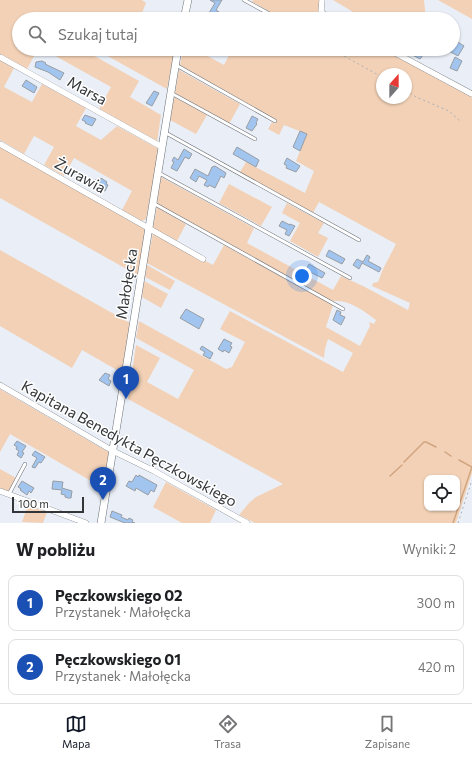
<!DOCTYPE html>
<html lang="pl">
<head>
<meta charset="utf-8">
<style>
	body { margin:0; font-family:Commissioner,sans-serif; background:#f6f6f6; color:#202124 }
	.controls { position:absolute; right:12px; bottom:12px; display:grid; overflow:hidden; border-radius:8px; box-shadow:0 1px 3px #0004 }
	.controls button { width:36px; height:36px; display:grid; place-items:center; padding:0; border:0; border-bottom:1px solid #e0e0e0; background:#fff; color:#202124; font:20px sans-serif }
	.compass { position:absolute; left:376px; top:68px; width:36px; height:36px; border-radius:50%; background:#fff; box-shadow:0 1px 3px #0004; rotate:21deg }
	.scale { position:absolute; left:12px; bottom:10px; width:72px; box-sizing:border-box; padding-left:4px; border:2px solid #333638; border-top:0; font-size:11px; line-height:14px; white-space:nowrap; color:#333638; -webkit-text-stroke:3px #fff; paint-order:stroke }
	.you { position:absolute; left:302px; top:276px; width:14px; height:14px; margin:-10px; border:3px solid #fff; border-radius:50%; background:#1a73e8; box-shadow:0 0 0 6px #1a73e833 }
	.badge { display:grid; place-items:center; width:26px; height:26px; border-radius:50%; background:#111827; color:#fff; font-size:13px; font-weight:700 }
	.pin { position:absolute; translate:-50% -33px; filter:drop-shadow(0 1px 2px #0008) }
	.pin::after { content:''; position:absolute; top:21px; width:14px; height:12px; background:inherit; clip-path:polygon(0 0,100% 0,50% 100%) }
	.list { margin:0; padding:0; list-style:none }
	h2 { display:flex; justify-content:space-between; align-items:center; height:52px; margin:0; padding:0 16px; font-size:17px }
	h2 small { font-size:13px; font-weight:400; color:#757577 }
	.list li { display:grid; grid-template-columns:26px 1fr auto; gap:12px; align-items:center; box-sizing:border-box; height:56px; margin:0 8px 8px; padding:0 8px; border:1px solid #e0e0e0; border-radius:8px }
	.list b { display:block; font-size:15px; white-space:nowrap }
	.list p { margin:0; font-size:13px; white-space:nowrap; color:#757577 }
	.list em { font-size:13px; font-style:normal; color:#757577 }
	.icon { flex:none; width:22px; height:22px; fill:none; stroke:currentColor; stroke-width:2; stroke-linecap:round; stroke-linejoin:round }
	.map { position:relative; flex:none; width:472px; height:523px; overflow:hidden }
	.search { position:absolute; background:#fff; box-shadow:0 1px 3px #0004; left:12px; right:12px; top:12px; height:44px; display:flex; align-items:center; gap:10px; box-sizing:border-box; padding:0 14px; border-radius:22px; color:#757577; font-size:15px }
	.sheet { height:180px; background:#fff }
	nav { display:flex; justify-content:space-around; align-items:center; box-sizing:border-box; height:56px; border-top:1px solid #e0e0e0; background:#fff; font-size:11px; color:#757577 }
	nav a { display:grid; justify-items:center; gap:2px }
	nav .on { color:#111827 }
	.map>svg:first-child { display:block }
	.green { fill:#f2d1b6; fill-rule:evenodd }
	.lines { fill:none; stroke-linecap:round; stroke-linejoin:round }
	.stream { stroke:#d0a580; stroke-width:1.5 }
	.building { fill:#a2c5ef; stroke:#989da4 }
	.service-casing { stroke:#6b7076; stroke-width:4 }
	.minor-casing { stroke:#6b7076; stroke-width:6 }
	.tertiary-casing { stroke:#6b7076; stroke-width:8 }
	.path { stroke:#adb1b7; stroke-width:1; stroke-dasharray:2 3; stroke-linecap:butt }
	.service { stroke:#fff; stroke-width:3 }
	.minor { stroke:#fff; stroke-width:5.5 }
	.tertiary { stroke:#fff; stroke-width:7 }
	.labels { text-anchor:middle; stroke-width:3; stroke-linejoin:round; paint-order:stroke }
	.street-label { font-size:15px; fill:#333638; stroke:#fff }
</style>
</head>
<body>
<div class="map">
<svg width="472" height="523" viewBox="0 0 472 523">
	<rect width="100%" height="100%" fill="#eaeff7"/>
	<g class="green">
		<path d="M0,0H142L146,3L142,13L153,19H19V49H38L27,69L0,54Z"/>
		<path d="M253,0H321L319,14L328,19H283L252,2Z"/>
		<path d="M333,0H424L426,19H399L395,17L394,19H365Z"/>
		<path d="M438,0H472V19Z"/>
		<path d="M43,49H82L139,81L130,97L161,115L157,142L99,109L111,87Z"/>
		<path d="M95,49H175L167,89Z"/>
		<path d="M183,49H195L224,65L232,49H385L472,96V473L456,523H255L239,515L249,503L256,497L283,484L128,399L136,345L160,358L147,382L178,399L194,370L136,338L139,321L226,369L232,367L245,342L220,329L230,311L343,372L353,353L328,339L325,349L324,358L147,263L153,233L213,265L224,245L333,305L326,327L360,346L370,326L369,322L374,324L376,320C362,310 349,299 331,301L157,204L161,177L254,228L247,243L333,290L341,276L363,286L408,310L410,303L372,286L373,283L378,282L383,269L396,244L319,202L313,213L240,172L246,162L305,193L314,171L296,161L307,134L284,125L279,135L268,129L272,122L275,124L277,120L180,66ZM382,74H406V98H382ZM427,478H457V508H427Z"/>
		<path d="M0,60L14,68L4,87L32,102L42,84L86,108L76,126L101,140L117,126L159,149L146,219L142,221L122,210L132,191L74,158L64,176L44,165L54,147L34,136L24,154L0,140Z"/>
		<path d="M179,70L240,104L229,124L175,93Z"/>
		<path d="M174,97L207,115L196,134L170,120Z"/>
		<path d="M0,147L145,228L139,276L0,198Z"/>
		<path d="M229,184L272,207L261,226L219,203Z"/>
		<path d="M287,203L324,223L318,233L328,238L318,257L290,241L300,223L282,213Z"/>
		<path d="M157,207L186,224L177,241L153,228Z"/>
		<path d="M0,250L130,323L122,373L82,350L72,368L0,326Z"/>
		<path d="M147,265L175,281L170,290L145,277Z"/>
		<path d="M144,281L168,294L161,308L142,297Z"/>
		<path d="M0,389L110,453L105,489L10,434L0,452Z"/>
		<path d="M0,469L16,478L8,492L0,489Z"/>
		<path d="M166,482L216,510L210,523H182L153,507Z"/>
		<path d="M28,505L47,512L43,523L22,522Z"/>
	</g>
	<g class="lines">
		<g class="stream">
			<path d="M445,452L451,456"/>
			<path d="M459,460L472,467"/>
			<path d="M404,462L424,442H426L436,447"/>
			<path d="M390,476L402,465"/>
			<path d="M453,523L472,467"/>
		</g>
	</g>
	<g class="building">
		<path d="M210,0H222L216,10L219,12L216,17L209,13L215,3Z"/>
		<path d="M458,42L464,46L458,56L445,49H453Z"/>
		<path d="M401,49H421L424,51L423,55L420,59Z"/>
		<path d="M455,57L462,61L457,71L450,68Z"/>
		<path d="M42,61L46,63L45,64L64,73L60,80L48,72L35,67L36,62Z"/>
		<path d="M26,80L37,87L34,93L22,86Z"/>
		<path d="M154,91L159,93L152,106L146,103Z"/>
		<path d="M85,115L96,119L92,126L85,123L86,122L82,120Z"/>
		<path d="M252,116L258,119L256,123L257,124L252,131L246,128Z"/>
		<path d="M300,131L307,134L300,151L293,147Z"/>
		<path d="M237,147L259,160L256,167L233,154Z"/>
		<path d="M184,149L192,154L189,159L185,157L177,171L171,168L174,162L172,161L174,157L178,160Z"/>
		<path d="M287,158L300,166L296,172L286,168L287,166L284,164Z"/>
		<path d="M215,166L226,173L224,178L221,176L215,188L209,185L208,187L204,185L207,180L199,176L196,182L190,178L195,169L208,176L212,167Z"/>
		<path d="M101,178L107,182L106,184L108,185L105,191L93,186L96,179L100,182Z"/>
		<path d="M282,221L290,225V224L295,226L289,236L285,234L287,230L279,226Z"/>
		<path d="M329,250L345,259L342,264L326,256Z"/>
		<path d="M367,255L370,257L368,261L381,268L379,272L362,263L359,269L353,265L357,259L363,262Z"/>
		<path d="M309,264L325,273L322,278L306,270Z"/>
		<path d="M186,309L204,319L199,329L180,318Z"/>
		<path d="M337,310L341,312L340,315L345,317L341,325L333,320Z"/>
		<path d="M224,339L232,343L230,346L232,347L229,353L224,350L223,352L218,349Z"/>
		<path d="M202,346L213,353L210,359L203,355L205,352L200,349Z"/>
		<path d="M105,373L110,375L108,379L111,381L109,386L99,380Z"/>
		<path d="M17,441L26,446L22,452L24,453L21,458L17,455L19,451L16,449L17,447L14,445Z"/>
		<path d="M35,451L45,457L41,463L39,462L35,468L32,467L37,458L32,455Z"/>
		<path d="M136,475L138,477L139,475L157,485L154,492L151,490L148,495L136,488L135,491L126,486L129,481L132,482Z"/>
		<path d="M22,481L34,488L31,493L29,491L27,495L20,490L21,489L18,487Z"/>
		<path d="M53,481L63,482L62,488L72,491L71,498H68L65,497V495L61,494L62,490L52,489Z"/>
		<path d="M112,511L122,515L121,517L128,520L129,518L133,520L132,522L135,523H125L110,517Z"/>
	</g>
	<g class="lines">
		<defs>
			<g id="service">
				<path d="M244,0L279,19"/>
				<path d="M176,65L275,121"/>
				<path d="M171,93L255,139"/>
				<path d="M166,133L359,240"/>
				<path d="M159,173L350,278"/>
				<path d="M153,203L343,309"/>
				<path d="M9,494L25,464"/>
			</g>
			<g id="minor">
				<path d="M322,0L321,12L332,19"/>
				<path d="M388,49L472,94"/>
				<path d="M0,57L162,147"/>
				<path d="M0,144L203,259"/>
				<path d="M0,385L113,451L154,471L247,523"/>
				<path d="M0,491L86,523"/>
			</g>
			<g id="tertiary">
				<path d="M184,19L188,0"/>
				<path d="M101,523L178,49"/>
			</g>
		</defs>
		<use href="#service" class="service-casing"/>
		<use href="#minor" class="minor-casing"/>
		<use href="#tertiary" class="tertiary-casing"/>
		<g class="path">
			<path d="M331,49L382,77"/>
			<path d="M406,90L416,97L449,111L461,122"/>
			<path d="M458,523L472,480"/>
		</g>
		<use href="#service" class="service"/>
		<use href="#minor" class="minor"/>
		<use href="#tertiary" class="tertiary"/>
	</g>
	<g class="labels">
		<g class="street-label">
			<text transform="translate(87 91) rotate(29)" y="5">Marsa</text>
			<text transform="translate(80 176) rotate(29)" y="5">Żurawia</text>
			<text transform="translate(127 284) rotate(-81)" y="5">Małołęcka</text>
			<text transform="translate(129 444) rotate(29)" y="5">Kapitana Benedykta Pęczkowskiego</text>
		</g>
	</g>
</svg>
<div class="controls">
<button><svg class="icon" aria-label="locate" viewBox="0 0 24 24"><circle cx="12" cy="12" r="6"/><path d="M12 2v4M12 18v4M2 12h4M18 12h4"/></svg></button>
</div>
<svg class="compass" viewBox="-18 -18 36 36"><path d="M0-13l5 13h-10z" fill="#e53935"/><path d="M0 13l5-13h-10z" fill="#757577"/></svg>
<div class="scale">100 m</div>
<div class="you"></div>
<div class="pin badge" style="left:126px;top:399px;background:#1a4fb4">1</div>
<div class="pin badge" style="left:103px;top:500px;background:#1a4fb4">2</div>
<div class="search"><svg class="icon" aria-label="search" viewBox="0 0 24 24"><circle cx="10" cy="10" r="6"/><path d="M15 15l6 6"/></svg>Szukaj tutaj</div>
</div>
<section class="sheet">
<h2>W pobliżu<small>Wyniki: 2</small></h2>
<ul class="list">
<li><span class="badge" style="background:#1a4fb4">1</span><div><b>Pęczkowskiego 02</b><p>Przystanek · Małołęcka</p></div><em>300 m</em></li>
<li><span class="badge" style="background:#1a4fb4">2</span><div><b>Pęczkowskiego 01</b><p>Przystanek · Małołęcka</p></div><em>420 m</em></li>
</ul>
</section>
<nav>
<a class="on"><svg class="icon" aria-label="map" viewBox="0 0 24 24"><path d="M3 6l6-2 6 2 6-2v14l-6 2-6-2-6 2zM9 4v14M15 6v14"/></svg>Mapa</a>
<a><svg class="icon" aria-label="directions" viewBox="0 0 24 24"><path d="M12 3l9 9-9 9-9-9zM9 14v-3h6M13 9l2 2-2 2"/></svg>Trasa</a>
<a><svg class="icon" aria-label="saved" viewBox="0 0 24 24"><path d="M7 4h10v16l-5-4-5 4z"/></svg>Zapisane</a>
</nav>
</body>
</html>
